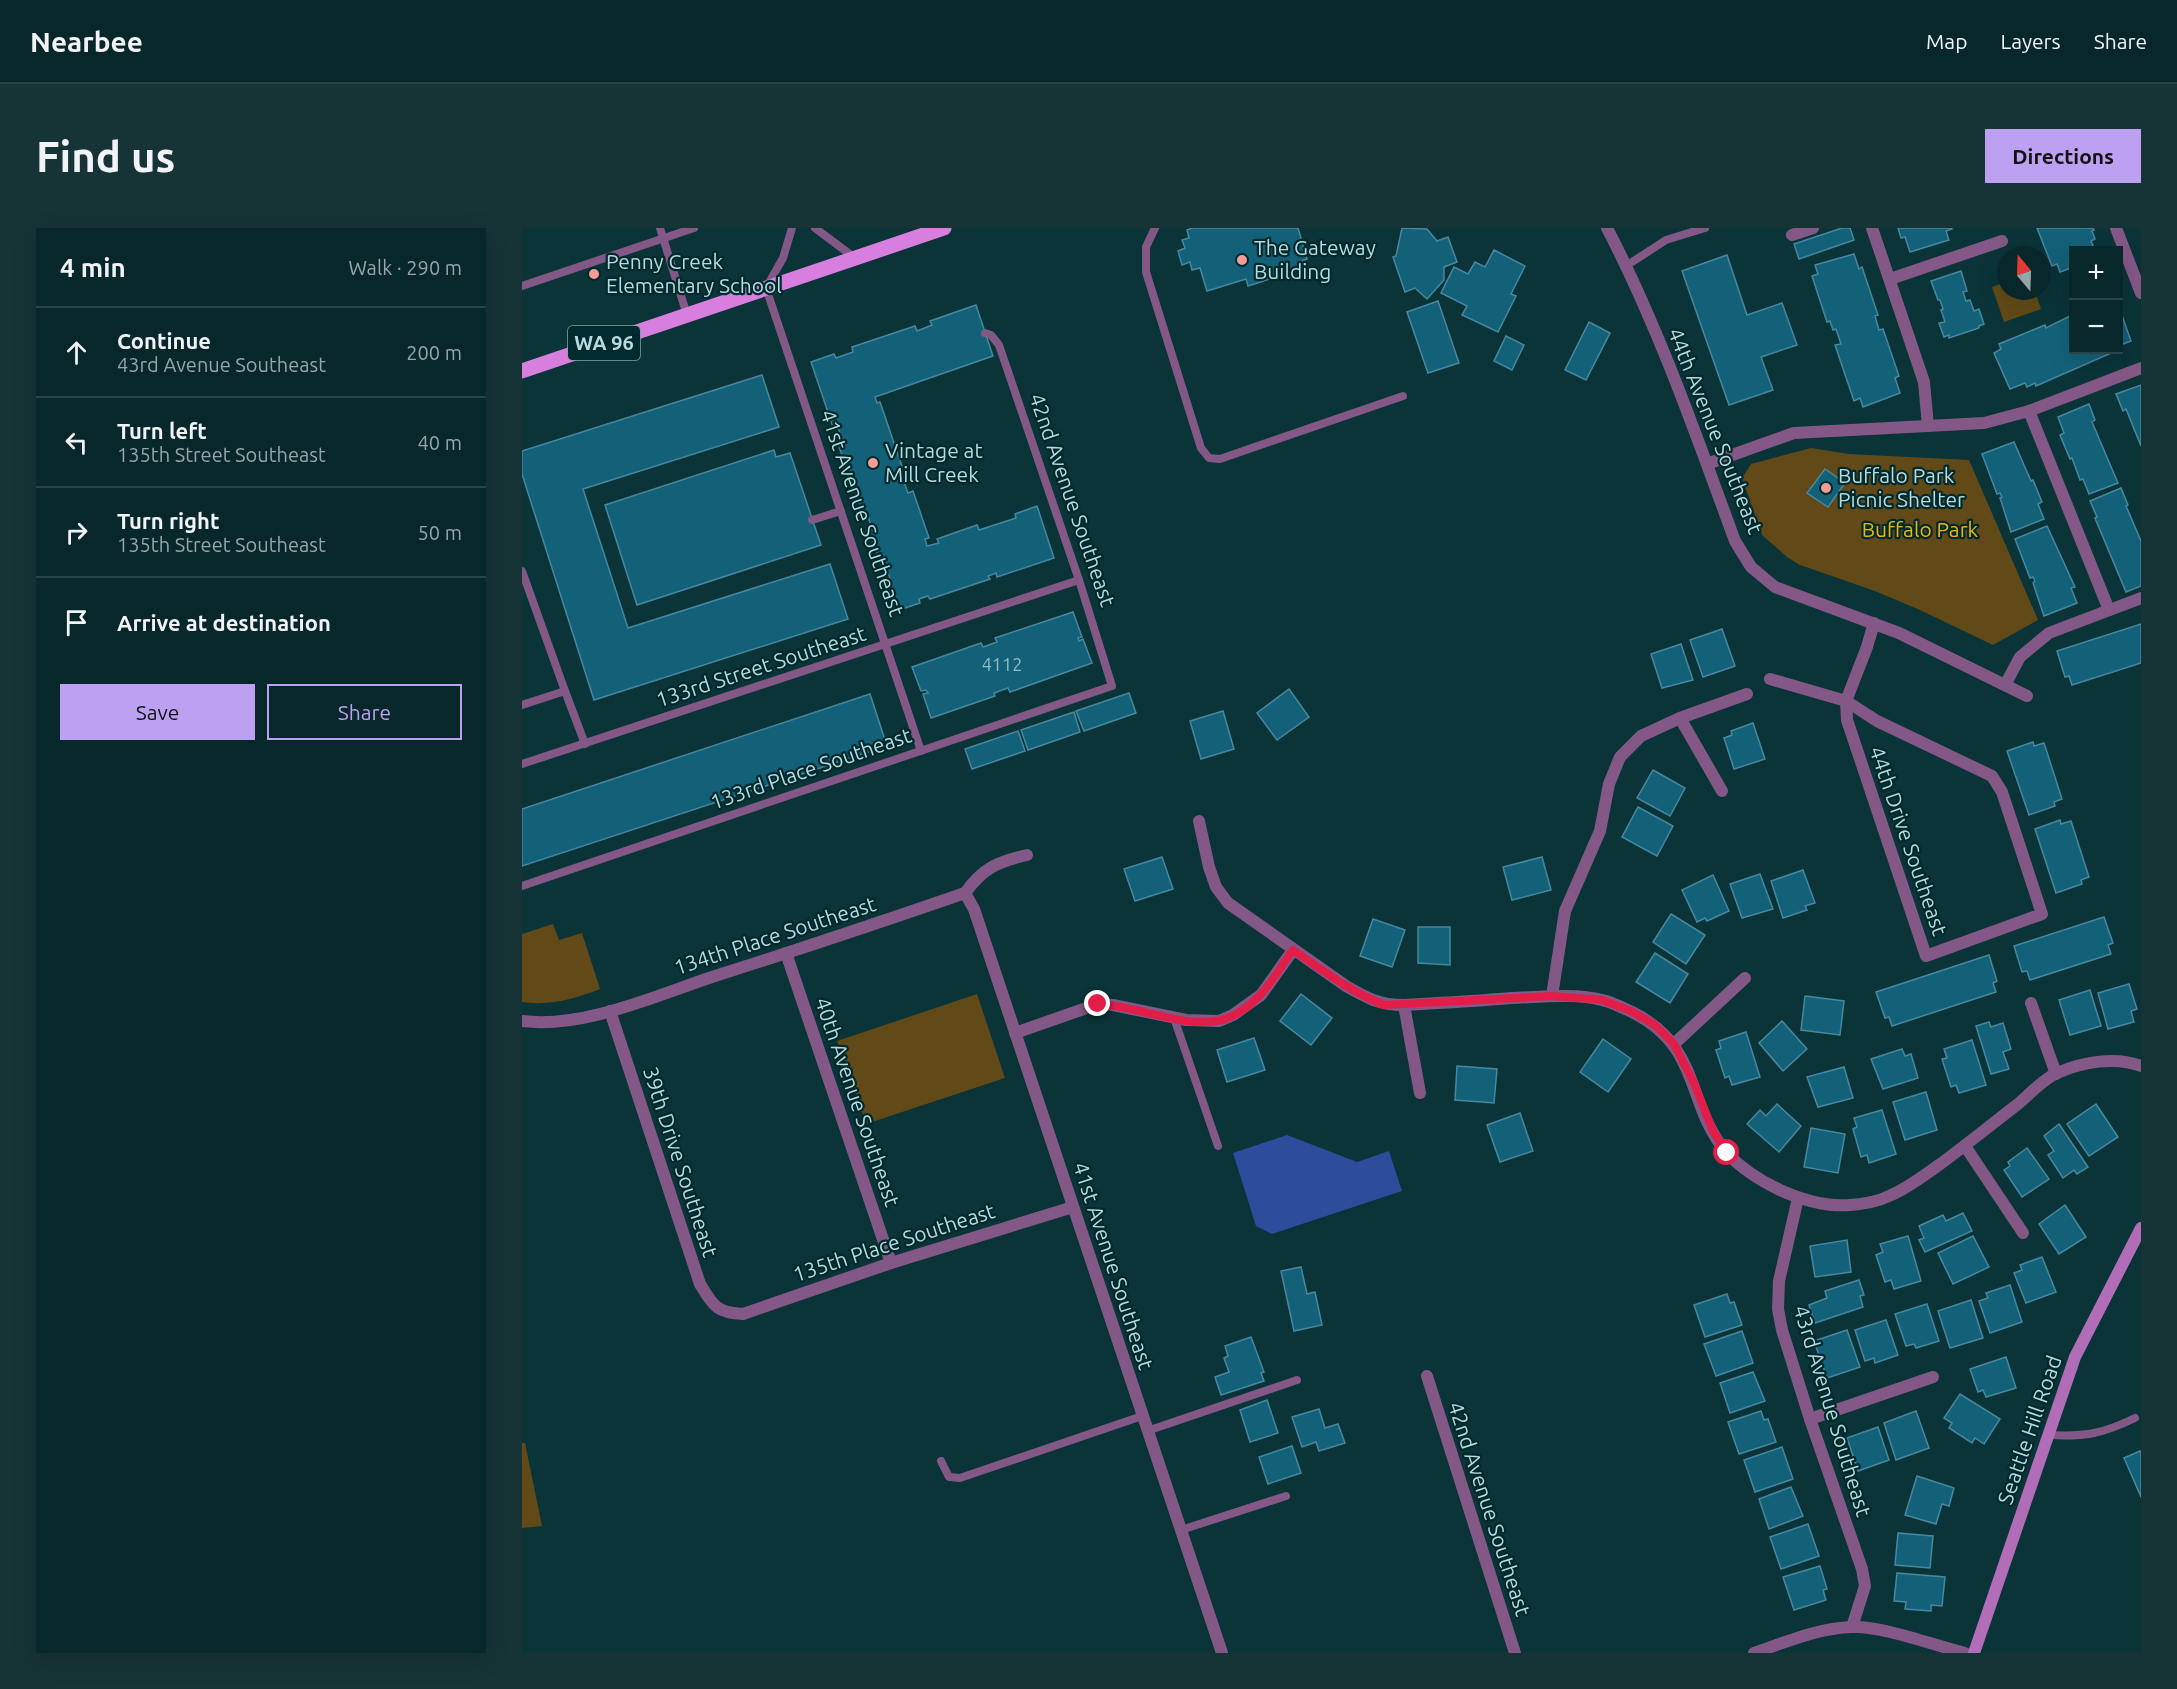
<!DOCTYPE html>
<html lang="en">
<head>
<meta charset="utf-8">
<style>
	body { margin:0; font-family:Ubuntu,sans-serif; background:#163336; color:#f1f3f6 }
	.controls { position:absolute; right:18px; top:18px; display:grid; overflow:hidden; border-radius:0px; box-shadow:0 6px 24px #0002 }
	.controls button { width:54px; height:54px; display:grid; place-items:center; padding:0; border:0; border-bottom:2px solid #294447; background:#08272a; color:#f1f3f6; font:30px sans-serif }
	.compass { position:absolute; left:1475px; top:18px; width:54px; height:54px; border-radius:50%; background:#08272a; box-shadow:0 6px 24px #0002; rotate:341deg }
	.stop { position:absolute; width:18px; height:18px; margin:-14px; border:4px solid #e11d48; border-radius:50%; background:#fff }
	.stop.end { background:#e11d48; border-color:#fff; box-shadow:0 2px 6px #0008 }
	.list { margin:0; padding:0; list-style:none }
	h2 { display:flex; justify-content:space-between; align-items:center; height:78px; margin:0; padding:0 24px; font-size:26px }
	h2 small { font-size:20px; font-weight:400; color:#98a5a8 }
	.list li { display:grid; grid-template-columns:39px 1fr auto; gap:18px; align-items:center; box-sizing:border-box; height:90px; padding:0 24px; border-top:2px solid #294447 }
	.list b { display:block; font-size:22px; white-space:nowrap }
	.list p { margin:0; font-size:20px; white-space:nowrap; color:#98a5a8 }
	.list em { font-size:20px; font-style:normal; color:#98a5a8 }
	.actions { display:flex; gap:12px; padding:18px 24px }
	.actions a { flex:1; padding:14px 0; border:2px solid #bca0f2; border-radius:0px; text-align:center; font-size:21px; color:#bca0f2 }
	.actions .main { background:#bca0f2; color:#111 }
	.icon { flex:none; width:33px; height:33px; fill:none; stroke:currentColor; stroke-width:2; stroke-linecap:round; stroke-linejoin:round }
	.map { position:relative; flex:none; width:1619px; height:1425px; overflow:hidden; border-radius:0px }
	header { display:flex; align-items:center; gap:36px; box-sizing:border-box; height:84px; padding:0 30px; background:#08272a; border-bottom:2px solid #294447 }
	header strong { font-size:28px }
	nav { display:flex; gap:33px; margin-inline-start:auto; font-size:21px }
	.intro { display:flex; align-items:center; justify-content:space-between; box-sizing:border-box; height:144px; padding:0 36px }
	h1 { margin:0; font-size:42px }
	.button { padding:15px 27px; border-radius:0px; background:#bca0f2; color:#111; font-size:21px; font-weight:700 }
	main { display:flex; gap:36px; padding:0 36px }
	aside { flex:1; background:#08272a; border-radius:0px; box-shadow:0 6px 24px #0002 }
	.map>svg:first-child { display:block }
	.green { fill:#614a17 }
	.water { fill:#2b4d9b }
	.building { fill:#136179; stroke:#48879f; stroke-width:1.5 }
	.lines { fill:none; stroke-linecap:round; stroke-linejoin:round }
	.service { stroke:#835886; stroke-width:8 }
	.minor { stroke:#835886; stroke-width:12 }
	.secondary { stroke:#b26db8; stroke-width:12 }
	.primary { stroke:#d77ede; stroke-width:15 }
	.route { stroke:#e11d48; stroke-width:8 }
	.poi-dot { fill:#f59c95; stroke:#002a2d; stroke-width:2 }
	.labels { text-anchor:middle; stroke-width:4.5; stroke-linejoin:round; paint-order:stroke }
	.number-label { font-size:18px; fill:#8ebcc5 }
	.shield { fill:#002a2d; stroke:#80a5a9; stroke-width:1.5 }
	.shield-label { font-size:20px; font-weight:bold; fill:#b7dade }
	.poi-label { font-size:21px; fill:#b7dade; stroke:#002a2d; text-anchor:start }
	.street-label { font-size:21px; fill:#b7dade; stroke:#002a2d }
	.park-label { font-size:21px; fill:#efb405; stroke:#002a2d }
</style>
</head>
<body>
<header>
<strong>Nearbee</strong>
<nav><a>Map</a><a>Layers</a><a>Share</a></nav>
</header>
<div class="intro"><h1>Find us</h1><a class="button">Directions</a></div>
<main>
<aside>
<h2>4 min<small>Walk · 290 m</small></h2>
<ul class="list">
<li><svg class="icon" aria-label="ahead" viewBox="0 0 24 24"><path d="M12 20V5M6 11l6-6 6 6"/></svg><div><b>Continue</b><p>43rd Avenue Southeast</p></div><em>200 m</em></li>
<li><svg class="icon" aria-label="left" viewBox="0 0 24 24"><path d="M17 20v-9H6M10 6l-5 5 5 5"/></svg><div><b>Turn left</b><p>135th Street Southeast</p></div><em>40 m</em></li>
<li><svg class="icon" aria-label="right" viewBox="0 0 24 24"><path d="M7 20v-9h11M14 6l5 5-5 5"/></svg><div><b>Turn right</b><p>135th Street Southeast</p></div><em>50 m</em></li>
<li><svg class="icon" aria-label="arrive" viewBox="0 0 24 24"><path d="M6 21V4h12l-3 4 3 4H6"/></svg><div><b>Arrive at destination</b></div></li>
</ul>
<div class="actions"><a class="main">Save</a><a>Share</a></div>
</aside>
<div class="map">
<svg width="1619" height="1425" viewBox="0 0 1619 1425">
	<rect width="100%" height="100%" fill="#0a3438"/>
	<g class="green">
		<path d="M1484,54V63H1513L1519,81L1482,94L1470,59Z"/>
		<path d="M1289,220L1327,226L1447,232L1516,392L1471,417L1398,382L1353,363L1278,337L1265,329L1240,307L1220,250L1229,236Z"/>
		<path d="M31,696L37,712L60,705L78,761C53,771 28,778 0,774V706Z"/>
		<path d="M455,766L483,850L344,896L315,813Z"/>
		<path d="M0,1215H3L20,1298L0,1300Z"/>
	</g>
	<path class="water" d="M765,907L835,934L867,923L880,963L750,1006L734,998L711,925Z"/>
	<g class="building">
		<path d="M670,0H776L785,31L777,34L779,41L726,58L724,51L685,63L678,40L670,42L668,34L660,37L656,23L663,20L660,12L667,10L665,2Z"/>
		<path d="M880,0L905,1L915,13L926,9L935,34L922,39V52L905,71L893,60L883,64L871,29L874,28Z"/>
		<path d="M1320,0H1328L1332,12L1277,31L1272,16Z"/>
		<path d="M1376,0H1429L1430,1L1424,3L1427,12L1388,24L1383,9L1379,10Z"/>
		<path d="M1515,0H1571L1572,2L1570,3L1573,11L1569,13L1573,22H1552V39L1538,44L1535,36L1530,38Z"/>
		<path d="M972,22L1003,38L989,66L994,68L976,104L940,87L945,78L919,65L932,39L946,46L953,34L963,39Z"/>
		<path d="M1332,26L1337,41L1340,39L1356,87L1353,88L1357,102L1361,101L1377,148L1373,150L1378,165L1341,179L1338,170L1332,173L1313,117L1319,116L1314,101L1311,102L1308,93L1305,94L1290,48L1296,46L1293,37Z"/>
		<path d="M1205,27L1225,87L1260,75L1275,117L1239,129L1251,162L1207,177L1160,43Z"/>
		<path d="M1439,43L1445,63L1441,64L1444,73L1448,72L1452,83L1457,81L1462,96L1457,98V100L1427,110V107L1422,109L1417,95L1423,94L1419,82L1421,81L1418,72H1416L1409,53Z"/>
		<path d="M916,73L937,135L906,145L885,84Z"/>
		<path d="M1596,76L1609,113L1596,118Z"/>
		<path d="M454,77L471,128L353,169L355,175L358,174L383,247L380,248L386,265L391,263L407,310L403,311L405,318L417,315L415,311L455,297L457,302L494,290L493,286L515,278L532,330L475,349L474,345L466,348L468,351L408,371L406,368L397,371L398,375L374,383L364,352L368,351L364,338L359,337L347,303L350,302L346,288L342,289L315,213L320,211L315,197L311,199L289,134L312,126L314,130L331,124L330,119L393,98L395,103L410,97L408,93Z"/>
		<path d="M1552,86V122H1596L1514,158L1513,155L1505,159L1503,155L1488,161L1472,125L1479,121L1477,116L1523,97L1524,100Z"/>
		<path d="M1067,94L1088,105L1064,152L1043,142Z"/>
		<path d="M984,108L1002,117L990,142L972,133Z"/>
		<path d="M240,147L257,199L61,261L106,400L308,336L326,391L72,472L0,246V223Z"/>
		<path d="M1619,157V218L1604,181L1601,183L1594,166Z"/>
		<path d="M1567,176L1573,192L1570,194L1596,255L1567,266L1561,251L1558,252L1550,230L1548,231L1538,207L1542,205L1536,189Z"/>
		<path d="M1492,214L1509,253L1511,252L1520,274L1516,276L1522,291L1489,304L1478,270L1480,269L1478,265L1475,266L1460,226Z"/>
		<path d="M252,222L254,229L268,225L299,317L115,377L83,277Z"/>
		<path d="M1303,241L1323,255L1306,279L1285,265Z"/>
		<path d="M1599,260L1606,277L1604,278L1619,313V358L1604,364L1573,290L1575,289L1568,273Z"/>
		<path d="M1525,298L1553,359L1549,360L1555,375L1522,388L1511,355L1513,353L1511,349L1508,350L1493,311Z"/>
		<path d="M551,384L560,409L556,410L557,413L561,411L570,435L488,464L486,460L472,465L473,468L409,490L401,466L406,465L404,462L399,463L390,439L459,415L461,419L475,414L473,410Z"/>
		<path d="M1619,396V435L1550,457L1547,448L1543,449L1535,423Z"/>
		<path d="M1200,401L1213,438L1181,449L1168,412Z"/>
		<path d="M1159,416L1171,452L1140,460L1129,426Z"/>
		<path d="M767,461L787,489L755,512L735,485Z"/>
		<path d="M607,465L614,485L562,503L554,483Z"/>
		<path d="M348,466L365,518L0,638V581Z"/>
		<path d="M701,483L712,521L679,531L668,493Z"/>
		<path d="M552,484L558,504L506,522L499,502Z"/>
		<path d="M1231,495L1243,531L1212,541L1202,510L1210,507L1209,503Z"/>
		<path d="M496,503L503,523L450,541L443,521Z"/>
		<path d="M1511,514L1512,518L1522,515L1540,571L1532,574L1533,578L1507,587L1485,523Z"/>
		<path d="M1131,542L1163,560L1148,588L1115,570Z"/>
		<path d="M1116,579L1151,598L1135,628L1100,609Z"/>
		<path d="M1538,592L1539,596L1549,593L1567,649L1559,652L1560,656L1534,665L1513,601Z"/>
		<path d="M640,629L651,661L613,673L602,641Z"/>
		<path d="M1020,629L1029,662L990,672L981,639Z"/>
		<path d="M1281,642L1293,675L1283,678L1285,682L1261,690L1249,653Z"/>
		<path d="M1238,646L1251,681L1220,690L1208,656Z"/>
		<path d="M1191,647L1207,683L1185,693L1183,690L1175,694L1160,662Z"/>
		<path d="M1149,686L1183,707L1164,736L1131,714Z"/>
		<path d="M1582,689L1591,715L1586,717L1589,726L1508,752L1505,743L1500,744L1492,718Z"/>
		<path d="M851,691L883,702L870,739L838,728Z"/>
		<path d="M896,699H928V737L896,735Z"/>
		<path d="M1133,725L1166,746L1148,775L1114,754Z"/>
		<path d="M1467,727L1475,753L1471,755L1474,764L1370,798L1367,789L1363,790L1354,764Z"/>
		<path d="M1607,756L1615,781L1609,783L1612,794L1586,801L1576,765Z"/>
		<path d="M1568,762L1579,798L1548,807L1537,772Z"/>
		<path d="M779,766L810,790L789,817L758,793Z"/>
		<path d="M1283,768L1322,773L1318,807L1279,802Z"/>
		<path d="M1260,793L1285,821L1261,843L1237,815Z"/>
		<path d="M1467,794L1469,799L1481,795L1489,821L1481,824L1487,841L1469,846L1454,798Z"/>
		<path d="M1224,804L1238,849L1210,857L1207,848L1203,850L1194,822L1199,820L1197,813Z"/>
		<path d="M732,810L743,842L705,854L695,822Z"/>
		<path d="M1081,811L1109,831L1086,864L1058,844Z"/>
		<path d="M1450,812L1464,857L1437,865L1434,857L1429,859L1420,831L1425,830L1422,821Z"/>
		<path d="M1380,821L1383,828L1389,826L1396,850L1361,861L1349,831Z"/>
		<path d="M935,838L975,841L972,875L933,872Z"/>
		<path d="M1322,839L1331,870L1296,879L1285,849Z"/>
		<path d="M1404,864L1415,902L1383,912L1371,874Z"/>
		<path d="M1255,876L1279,898L1257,924L1225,896L1238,882L1244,888Z"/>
		<path d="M1574,876L1596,909L1567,928L1545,896Z"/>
		<path d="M1360,882L1374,926L1347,935L1345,927L1339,929L1331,901L1335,899L1332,890Z"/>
		<path d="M998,885L1011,923L978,934L965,897Z"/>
		<path d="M1537,896L1566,939L1555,946L1552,942L1541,950L1526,927L1532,923L1522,908Z"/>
		<path d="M1289,900L1323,906L1316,945L1282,939Z"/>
		<path d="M1505,920L1527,951L1500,969L1482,942L1488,938L1486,934Z"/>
		<path d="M1543,977L1564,1009L1537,1026L1517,996Z"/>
		<path d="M1441,985L1450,1003L1403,1024L1397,1012L1402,1010L1397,998L1421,987L1424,993Z"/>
		<path d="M1386,1008L1399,1053L1372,1061L1369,1052L1363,1054L1354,1027L1361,1024L1358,1016Z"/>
		<path d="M1451,1008L1467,1039L1431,1056L1416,1025Z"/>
		<path d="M1325,1012L1329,1044L1293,1049L1288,1018Z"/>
		<path d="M1520,1029L1534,1064L1504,1075L1492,1045L1500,1042L1498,1037Z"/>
		<path d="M779,1039L785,1066L793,1064L800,1097L772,1103L759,1043Z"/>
		<path d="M1337,1052L1342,1067L1338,1068L1341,1079L1293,1095L1287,1077L1305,1070L1303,1063Z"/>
		<path d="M1488,1057L1500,1094L1468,1105L1457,1073L1466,1070L1464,1065Z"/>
		<path d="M1205,1066L1208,1075L1212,1074L1220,1097L1183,1109L1172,1077Z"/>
		<path d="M1449,1072L1461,1110L1428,1120L1416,1083Z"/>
		<path d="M1405,1076L1417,1113L1394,1120L1392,1116L1384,1118L1373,1086Z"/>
		<path d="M1364,1092L1376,1127L1353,1135L1352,1130L1343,1133L1333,1102Z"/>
		<path d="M1325,1102L1338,1139L1305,1150L1292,1113Z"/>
		<path d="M1220,1103L1231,1135L1194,1148L1182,1116Z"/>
		<path d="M729,1109L742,1144L739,1145L742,1153L699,1167L693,1149L707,1144L702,1130L706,1128L703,1118Z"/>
		<path d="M1484,1129L1494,1160L1464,1169L1461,1162L1456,1164L1448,1141Z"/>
		<path d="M1231,1144L1243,1173L1208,1185L1198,1155Z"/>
		<path d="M1438,1166L1478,1191L1462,1216L1453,1210L1450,1215L1427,1200L1430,1195L1422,1190Z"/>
		<path d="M745,1172L756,1205L728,1214L718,1182Z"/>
		<path d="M797,1181L803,1200L816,1196L823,1215L797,1223L794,1214L780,1219L770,1189Z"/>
		<path d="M1239,1183L1242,1192L1246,1191L1254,1214L1217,1226L1206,1194Z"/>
		<path d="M1394,1183L1407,1220L1374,1232L1362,1195Z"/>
		<path d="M1356,1199L1367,1232L1336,1243L1325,1210Z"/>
		<path d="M770,1218L779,1245L746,1256L737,1229Z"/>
		<path d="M1260,1219L1271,1251L1233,1264L1222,1232Z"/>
		<path d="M1618,1223L1619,1225V1269L1602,1230Z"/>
		<path d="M1395,1248L1432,1260L1427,1278L1420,1276L1414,1296L1383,1287Z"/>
		<path d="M1269,1259L1281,1288L1247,1301L1237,1271Z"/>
		<path d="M1286,1296L1297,1328L1259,1341L1248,1309Z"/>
		<path d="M1376,1305L1411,1308L1408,1340L1373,1337Z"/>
		<path d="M1298,1338L1305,1361L1301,1362L1304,1372L1272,1382L1261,1349Z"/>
		<path d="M1375,1345L1423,1349L1420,1378L1409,1377V1383L1383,1381L1384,1374L1372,1373Z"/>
	</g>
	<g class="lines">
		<g class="service">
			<path d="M138,0L165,87"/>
			<path d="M270,0L261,30L244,60L399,523"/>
			<path d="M293,0L333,30"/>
			<path d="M633,0L624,19V44L679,220L687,230L698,231L881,168"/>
			<path d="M1104,38L1144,12L1183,0"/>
			<path d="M0,58L172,0"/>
			<path d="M290,292L319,283"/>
			<path d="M0,343L43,463"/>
			<path d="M0,477L43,463L63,516"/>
			<path d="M0,536L557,352"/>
			<path d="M0,658L590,458L557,352L477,117L469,107L463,105"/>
			<path d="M652,790L696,918"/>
			<path d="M625,1203L775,1152"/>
			<path d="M1526,1207C1563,1209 1580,1206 1613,1190"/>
			<path d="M419,1233L427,1249L438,1250L620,1188"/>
			<path d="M659,1302L764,1268"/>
		</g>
		<g class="minor">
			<path d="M1085,0C1137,100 1174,207 1213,313L1229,339L1253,359L1377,405L1505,468"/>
			<path d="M1350,0L1402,154L1406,198"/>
			<path d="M1594,0L1619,65"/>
			<path d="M1270,7L1291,0"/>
			<path d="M1368,51L1480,13"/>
			<path d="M1507,183L1587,382"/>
			<path d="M1185,236L1272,205L1462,195L1507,183L1619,140"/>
			<path d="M1248,451L1324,473L1355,493L1470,548L1480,564L1520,686L1404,728L1325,492L1324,473L1345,419L1352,395"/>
			<path d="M1483,457L1498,429L1527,405L1619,370"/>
			<path d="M1158,490L1200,563"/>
			<path d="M677,593L687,639L694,659L706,675L824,758C845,770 857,777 882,777C918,775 954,773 990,770C1017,769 1054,765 1080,772C1090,774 1101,780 1110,784C1181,819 1163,878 1206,926C1221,942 1239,953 1258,962C1280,972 1303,979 1328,977C1342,976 1355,974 1367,968C1385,961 1401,948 1417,937C1444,917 1470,896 1496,876C1508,866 1521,851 1535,845C1560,834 1594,828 1619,838"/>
			<path d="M443,665L452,681L700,1425"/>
			<path d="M264,725L369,1035"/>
			<path d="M1030,768L1043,683L1078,603L1087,556L1098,529L1119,508L1158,490L1225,466"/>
			<path d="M1509,775L1534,846"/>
			<path d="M882,777L898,865"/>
			<path d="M88,783L178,1056C191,1077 194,1085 221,1086L369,1035L551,979"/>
			<path d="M0,793C60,801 133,768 190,749C275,722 359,694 443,665C461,640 475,634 505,627"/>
			<path d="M493,805L576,776L591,777L664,792L697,793L711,787L739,767L771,722"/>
			<path d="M1152,816L1223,750"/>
			<path d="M1443,918L1501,1005"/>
			<path d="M1276,970L1257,1053L1256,1081L1260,1102L1288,1191L1340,1341L1343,1358L1330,1399"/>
			<path d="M905,1148L993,1425"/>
			<path d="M1288,1191L1411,1149"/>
			<path d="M1232,1425C1264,1414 1296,1400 1330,1399C1361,1398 1411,1417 1443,1425"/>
		</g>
		<path class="secondary" d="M1452,1425L1553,1129L1619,1000"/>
		<path class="primary" d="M0,143L422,0"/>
	</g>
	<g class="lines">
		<path class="route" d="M576,776C615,778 657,799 695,793C710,791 728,778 738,767C751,754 760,736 771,722C800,742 829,764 862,777L1030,768L1080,772L1109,783L1133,797L1152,816L1172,855L1191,903L1205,925"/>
	</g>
	<g class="poi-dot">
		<circle cx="720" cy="32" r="6"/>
		<circle cx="72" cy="46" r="6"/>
		<circle cx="351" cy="235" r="6"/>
		<circle cx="1304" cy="260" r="6"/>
	</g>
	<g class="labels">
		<g class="number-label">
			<text x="480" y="443">4112</text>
		</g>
		<rect class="shield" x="46" y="98" width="72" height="34" rx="4.5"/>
		<g class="shield-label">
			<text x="82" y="122">WA 96</text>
		</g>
		<g class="poi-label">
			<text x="732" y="27">The Gateway<tspan x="732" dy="24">Building</tspan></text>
			<text x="84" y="41">Penny Creek<tspan x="84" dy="24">Elementary School</tspan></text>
			<text x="363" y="230">Vintage at<tspan x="363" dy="24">Mill Creek</tspan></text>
			<text x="1316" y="255">Buffalo Park<tspan x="1316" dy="24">Picnic Shelter</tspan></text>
		</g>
		<g class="street-label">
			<text transform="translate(1193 203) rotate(68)" y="7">44th Avenue Southeast</text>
			<text transform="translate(550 272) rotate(71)" y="7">42nd Avenue Southeast</text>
			<text transform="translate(340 285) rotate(71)" y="7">41st Avenue Southeast</text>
			<text transform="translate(239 439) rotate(-18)" y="7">133rd Street Southeast</text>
			<text transform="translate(289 541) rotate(-19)" y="7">133rd Place Southeast</text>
			<text transform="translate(1386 613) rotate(71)" y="7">44th Drive Southeast</text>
			<text transform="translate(253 708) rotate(-18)" y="7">134th Place Southeast</text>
			<text transform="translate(335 874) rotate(71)" y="7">40th Avenue Southeast</text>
			<text transform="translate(158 934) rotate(72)" y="7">39th Drive Southeast</text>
			<text transform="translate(372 1015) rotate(-18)" y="7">135th Place Southeast</text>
			<text transform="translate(591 1038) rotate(72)" y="7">41st Avenue Southeast</text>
			<text transform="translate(1310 1183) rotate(73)" y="7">43rd Avenue Southeast</text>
			<text transform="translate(1508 1202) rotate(-71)" y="7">Seattle Hill Road</text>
			<text transform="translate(967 1281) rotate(72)" y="7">42nd Avenue Southeast</text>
		</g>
		<g class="park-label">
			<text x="1398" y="309">Buffalo Park</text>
		</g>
	</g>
</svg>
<div class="controls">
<button>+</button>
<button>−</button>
</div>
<svg class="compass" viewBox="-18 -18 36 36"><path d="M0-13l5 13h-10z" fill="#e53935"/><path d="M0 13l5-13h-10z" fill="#98a5a8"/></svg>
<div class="stop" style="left:1205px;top:925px"></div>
<div class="stop end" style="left:576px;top:776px"></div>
</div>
</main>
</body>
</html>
